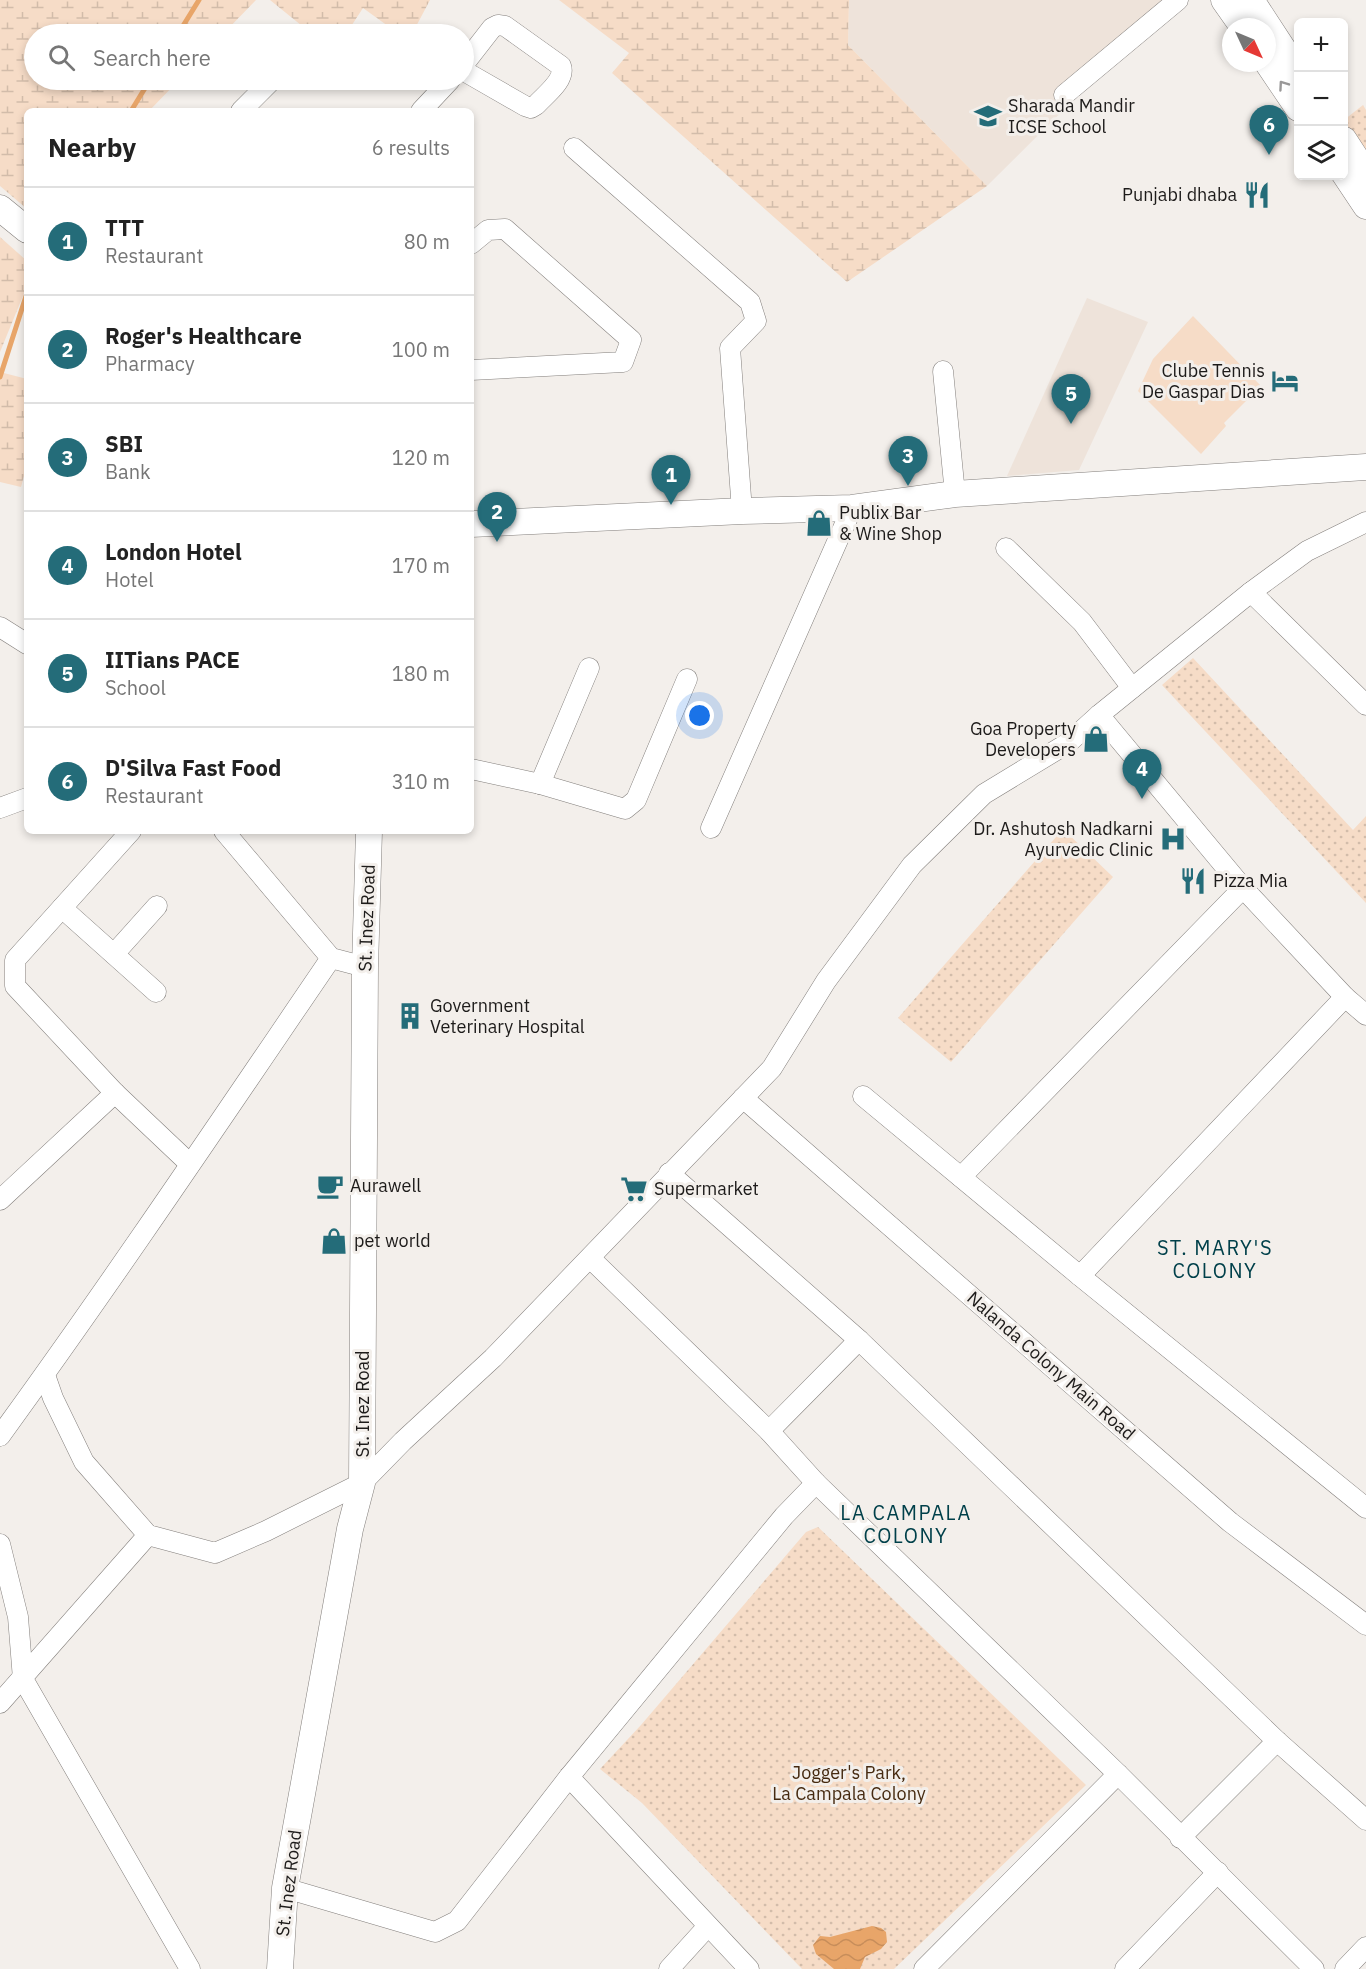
<!DOCTYPE html>
<html lang="en">
<head>
<meta charset="utf-8">
<style>
	body { margin:0; font-family:"IBM Plex Sans",sans-serif; background:#f2f2f2; color:#222 }
	.controls { position:absolute; right:18px; top:18px; display:grid; overflow:hidden; border-radius:9px; box-shadow:0 3px 9px #0003 }
	.controls button { width:54px; height:54px; display:grid; place-items:center; padding:0; border:0; border-bottom:2px solid #e0e0e0; background:#fff; color:#222; font:30px sans-serif }
	.compass { position:absolute; left:1222px; top:18px; width:54px; height:54px; border-radius:50%; background:#fff; box-shadow:0 3px 9px #0003; rotate:134deg }
	.you { position:absolute; left:700px; top:716px; width:21px; height:21px; margin:-15px; border:4px solid #fff; border-radius:50%; background:#1a73e8; box-shadow:0 0 0 9px #1a73e833 }
	.badge { display:grid; place-items:center; width:39px; height:39px; border-radius:50%; background:#246c79; color:#fff; font-size:20px; font-weight:700 }
	.pin { position:absolute; translate:-50% -50px; filter:drop-shadow(0 2px 3px #0008) }
	.pin::after { content:''; position:absolute; top:32px; width:21px; height:18px; background:inherit; clip-path:polygon(0 0,100% 0,50% 100%) }
	.list { margin:0; padding:0; list-style:none }
	h2 { display:flex; justify-content:space-between; align-items:center; height:78px; margin:0; padding:0 24px; font-size:26px }
	h2 small { font-size:20px; font-weight:400; color:#767676 }
	.list li { display:grid; grid-template-columns:39px 1fr auto; gap:18px; align-items:center; box-sizing:border-box; height:108px; padding:0 24px; border-top:2px solid #e0e0e0 }
	.list b { display:block; font-size:22px; white-space:nowrap }
	.list p { margin:0; font-size:20px; white-space:nowrap; color:#767676 }
	.list em { font-size:20px; font-style:normal; color:#767676 }
	.icon { flex:none; width:33px; height:33px; fill:none; stroke:currentColor; stroke-width:2; stroke-linecap:round; stroke-linejoin:round }
	.map { position:relative; flex:none; width:1366px; height:1969px; overflow:hidden }
	.search { position:absolute; background:#fff; box-shadow:0 3px 9px #0003; left:24px; top:24px; width:450px; height:66px; display:flex; align-items:center; gap:15px; box-sizing:border-box; padding:0 21px; border-radius:33px; color:#767676; font-size:22px }
	.panel { position:absolute; background:#fff; box-shadow:0 3px 9px #0003; left:24px; top:108px; width:450px; height:726px; border-radius:9px }
	.map>svg:first-child { display:block }
	.built { fill:#eee3da }
	.green { fill:url(#green-dots) }
	.wetland { fill:url(#wetland-marsh) }
	.pitch { fill:#f6dcc7 }
	.water { fill:url(#water-waves) }
	.lines { fill:none; stroke-linecap:round; stroke-linejoin:round }
	.stream { stroke:#e8a569; stroke-width:5 }
	.minor-casing { stroke:#837f7c; stroke-width:21 }
	.major-casing { stroke:#837f7c; stroke-width:27 }
	.minor { stroke:#fff; stroke-width:20 }
	.major { stroke:#fff; stroke-width:26 }
	.oneway { stroke:#999898 }
	.labels { text-anchor:middle; stroke-width:6; stroke-linejoin:round; paint-order:stroke }
	.poi-label { font-size:18px; fill:#1d1b1a; stroke:#f3efeb; text-anchor:start }
	.street-label { font-size:18px; fill:#1d1b1a; stroke:#f3efeb }
	.park-label { font-size:18px; fill:#462a10; stroke:#f3efeb }
	.neighbourhood-label { font-size:20px; letter-spacing:1.5px; fill:#00404a; stroke:#f3efeb }
</style>
</head>
<body>
<div class="map">
<svg width="1366" height="1969" viewBox="0 0 1366 1969">
	<defs>
		<pattern id="green-dots" width="8" height="8" patternUnits="userSpaceOnUse" patternTransform="scale(1.5)"><rect width="8" height="8" fill="#f6dcc7"/><path d="M2 2h.1M6 6h.1" fill="none" stroke="#d2bcaa" stroke-width="1.8" stroke-linecap="round"/></pattern>
		<pattern id="wetland-marsh" width="20" height="14" patternUnits="userSpaceOnUse" patternTransform="scale(1.5)"><rect width="20" height="14" fill="#f6dcc7"/><path d="M1 5h8M5 5V1M11 12h8M15 12V8" fill="none" stroke="#d2bcaa"/></pattern>
		<pattern id="water-waves" width="16" height="10" patternUnits="userSpaceOnUse" patternTransform="scale(1.5)"><rect width="16" height="10" fill="#e8a569"/><path d="M0 5q4-4 8 0t8 0" fill="none" stroke="#c78d5a"/></pattern>
	</defs>
	<rect width="100%" height="100%" fill="#f3efeb"/>
	<g class="built">
		<path d="M849,0H1174L987,186L848,45Z"/>
		<path d="M1087,298L1148,322L1079,470L1007,476Z"/>
	</g>
	<g class="green">
		<path d="M1363,105L1366,110V159L1344,128V120Z"/>
		<path d="M1193,658L1353,830L1366,816V903L1162,685Z"/>
		<path d="M1063,829L1113,877L951,1062L898,1018Z"/>
		<path d="M818,1527L1086,1785L894,1969H802L642,1803L600,1769L641,1725L806,1532Z"/>
	</g>
	<g class="wetland">
		<path d="M0,0H256L223,34H34V80H179L149,111H27V209L0,186Z"/>
		<path d="M270,0H430L412,34H399L363,8L346,34H312Z"/>
		<path d="M559,0H849L848,45L987,186L847,282L612,73L629,53Z"/>
		<path d="M0,237L27,261V286L0,352Z"/>
		<path d="M0,372L27,379V465L21,487L0,482Z"/>
	</g>
	<path class="pitch" d="M1193,316L1261,386L1224,423L1226,426L1201,454L1138,391L1153,359Z"/>
	<path class="water" d="M872,1926L881,1928L886,1932L887,1942L881,1949L865,1957L860,1969H834L816,1954L813,1945L820,1936L830,1937Z"/>
	<g class="lines">
		<g class="stream">
			<path d="M178,34L199,0"/>
			<path d="M131,111L150,80"/>
			<path d="M0,377L27,293"/>
		</g>
		<defs>
			<g id="minor">
				<path d="M464,64L492,28L498,25L505,26L561,66C566,80 545,95 536,105L531,108L525,106L464,71"/>
				<path d="M1064,95L1178,0"/>
				<path d="M241,111L272,80"/>
				<path d="M421,111L450,80"/>
				<path d="M574,148L750,302L756,321L730,348L742,511"/>
				<path d="M471,244L488,230L505,229L631,340L623,362L471,370"/>
				<path d="M943,371L955,494"/>
				<path d="M1006,548L1082,622L1132,688"/>
				<path d="M1251,592L1366,705"/>
				<path d="M0,627L27,644"/>
				<path d="M1099,715L1243,888L1345,997L1366,1015"/>
				<path d="M471,769L540,784L625,809L636,800L687,679"/>
				<path d="M540,784L589,668"/>
				<path d="M0,808L27,798"/>
				<path d="M711,828L852,508"/>
				<path d="M131,831L15,960V986L115,1093L190,1164"/>
				<path d="M224,831L331,958L365,967"/>
				<path d="M62,908L156,992"/>
				<path d="M114,954L157,906"/>
				<path d="M863,1096L1080,1276L1366,1508"/>
				<path d="M743,1098L1230,1522L1366,1625"/>
				<path d="M669,1173L859,1340L1277,1741L1366,1820"/>
				<path d="M961,1177L1243,888"/>
				<path d="M0,1200L115,1093"/>
				<path d="M590,1258L769,1431L816,1483L1118,1774L1314,1969"/>
				<path d="M1080,1276L1345,997"/>
				<path d="M45,1375L53,1398L84,1462L148,1535L215,1553L266,1531L362,1483L403,1441L493,1358L772,1068L826,981L912,865L984,794L1068,743L1099,715L1251,592L1307,551L1366,522"/>
				<path d="M769,1431L859,1340"/>
				<path d="M0,1436C114,1279 222,1118 331,958"/>
				<path d="M0,1544L18,1617L23,1679L190,1969"/>
				<path d="M0,1703L148,1535"/>
				<path d="M569,1777L749,1969"/>
				<path d="M1180,1838L1277,1741"/>
				<path d="M285,1888L435,1932L457,1921L569,1777L784,1516L816,1483"/>
				<path d="M669,1969L708,1926"/>
				<path d="M924,1969L1118,1774"/>
				<path d="M1125,1969L1218,1872"/>
				<path d="M1345,1969L1366,1947"/>
			</g>
			<g id="major">
				<path d="M1224,0L1243,27"/>
				<path d="M1251,0L1298,72"/>
				<path d="M1267,62L1298,108"/>
				<path d="M1344,140L1366,174"/>
				<path d="M1344,173L1366,206"/>
				<path d="M0,208L27,230"/>
				<path d="M471,524L742,511L852,508L955,494L1366,467"/>
				<path d="M280,1969L285,1888L350,1529L362,1483L365,967L369,831"/>
			</g>
		</defs>
		<use href="#minor" class="minor-casing"/>
		<use href="#major" class="major-casing"/>
		<use href="#minor" class="minor"/>
		<use href="#major" class="major"/>
	</g>
	<defs><path id="oneway-chevron" d="M-2-3.5L2.5 0L-2 3.5" fill="none" stroke-width="1.6" stroke-linecap="round" stroke-linejoin="round" transform="scale(1.5)"/></defs>
	<use class="oneway" href="#oneway-chevron" transform="translate(1283 85) rotate(-125)"/>
	<defs>
		<symbol id="school-bare" viewBox="-9 -9 18 18"><path d="M0-5L7-2L0 1L-7-2ZM-4 1L0 2.5L4 1V4Q0 6-4 4Z" fill="#246c79" stroke="#f3efeb" stroke-width="2.5" paint-order="stroke"/></symbol>
		<symbol id="restaurant-bare" viewBox="-9 -9 18 18"><path d="M-5-6h1v4h1v-4h1v4h1v-4h1v5L-1.5 .5V6h-2V.5L-5-1ZM5-6V6H3V1.5H1.5Q1.5-4 5-6Z" fill="#246c79" stroke="#f3efeb" stroke-width="2.5" paint-order="stroke"/></symbol>
		<symbol id="hotel-bare" viewBox="-9 -9 18 18"><path d="M-6-4.5h1.5V1H6V5H4.5V3h-9V5H-6ZM-4 0a1.8 1.8 0 1 1 3.6 0ZM.5 0V-2.5h3Q6-2.5 6 0Z" fill="#246c79" stroke="#f3efeb" stroke-width="2.5" paint-order="stroke"/></symbol>
		<symbol id="shop-bare" viewBox="-9 -9 18 18"><path d="M-5-2.5h2.3a2.7 3.5 0 0 1 5.4 0H5L5.5 6h-11ZM-1.5-2.5h3a1.5 2.3 0 0 0-3 0Z" fill="#246c79" stroke="#f3efeb" stroke-width="2.5" paint-order="stroke"/></symbol>
		<symbol id="hospital-bare" viewBox="-9 -9 18 18"><path d="M-5-5h3v3.5h4V-5h3V5h-3V1.5h-4V5h-3Z" fill="#246c79" stroke="#f3efeb" stroke-width="2.5" paint-order="stroke"/></symbol>
		<symbol id="building-bare" viewBox="-9 -9 18 18"><path d="M-4-6H4V6H1V3H-1V6H-4ZM-2.5-4.3h1.7v1.8h-1.7ZM.8-4.3h1.7v1.8H.8ZM-2.5-1h1.7V.8h-1.7ZM.8-1h1.7V.8H.8Z" fill="#246c79" stroke="#f3efeb" stroke-width="2.5" paint-order="stroke"/></symbol>
		<symbol id="cafe-bare" viewBox="-9 -9 18 18"><path d="M-5.5-4.5H6V0H3Q3 3.5 0 3.5H-2.5Q-5.5 3.5-5.5 0ZM3-3.2v2h1.7v-2ZM-6 4.5H4V6H-6Z" fill="#246c79" stroke="#f3efeb" stroke-width="2.5" paint-order="stroke"/></symbol>
		<symbol id="supermarket-bare" viewBox="-9 -9 18 18"><path d="M-6-5.5h2.5l.6 2H6L4.5 2H-2.5L-4.4-4H-6ZM-1.5 3.2a1.3 1.3 0 1 0 .1 0ZM3 3.2a1.3 1.3 0 1 0 .1 0Z" fill="#246c79" stroke="#f3efeb" stroke-width="2.5" paint-order="stroke"/></symbol>
	</defs>
	<g fill-rule="evenodd">
		<use href="#school-bare" x="969" y="97" width="38" height="38"/>
		<use href="#restaurant-bare" x="1238" y="176" width="38" height="38"/>
		<use href="#hotel-bare" x="1266" y="362" width="38" height="38"/>
		<use href="#shop-bare" x="800" y="504" width="38" height="38"/>
		<use href="#shop-bare" x="1077" y="720" width="38" height="38"/>
		<use href="#hospital-bare" x="1154" y="820" width="38" height="38"/>
		<use href="#restaurant-bare" x="1174" y="862" width="38" height="38"/>
		<use href="#building-bare" x="391" y="997" width="38" height="38"/>
		<use href="#cafe-bare" x="311" y="1167" width="38" height="38"/>
		<use href="#supermarket-bare" x="615" y="1170" width="38" height="38"/>
		<use href="#shop-bare" x="315" y="1222" width="38" height="38"/>
	</g>
	<g class="labels">
		<g class="poi-label">
			<text x="1008" y="112">Sharada Mandir<tspan x="1008" dy="21">ICSE School</tspan></text>
			<text x="1237" y="201" text-anchor="end">Punjabi dhaba</text>
			<text x="1265" y="377" text-anchor="end">Clube Tennis<tspan x="1265" dy="21">De Gaspar Dias</tspan></text>
			<text x="839" y="519">Publix Bar<tspan x="839" dy="21">&amp; Wine Shop</tspan></text>
			<text x="1076" y="735" text-anchor="end">Goa Property<tspan x="1076" dy="21">Developers</tspan></text>
			<text x="1153" y="835" text-anchor="end">Dr. Ashutosh Nadkarni<tspan x="1153" dy="21">Ayurvedic Clinic</tspan></text>
			<text x="1213" y="887">Pizza Mia</text>
			<text x="430" y="1012">Government<tspan x="430" dy="21">Veterinary Hospital</tspan></text>
			<text x="350" y="1192">Aurawell</text>
			<text x="654" y="1195">Supermarket</text>
			<text x="354" y="1247">pet world</text>
		</g>
		<g class="street-label">
			<text transform="translate(367 918) rotate(-88)" y="6">St. Inez Road</text>
			<text transform="translate(1051 1366) rotate(41)" y="6">Nalanda Colony Main Road</text>
			<text transform="translate(363 1404) rotate(-90)" y="6">St. Inez Road</text>
			<text transform="translate(289 1883) rotate(-83)" y="6">St. Inez Road</text>
		</g>
		<g class="park-label">
			<text x="849" y="1779">Jogger's Park,<tspan x="849" dy="21">La Campala Colony</tspan></text>
		</g>
		<g class="neighbourhood-label">
			<text x="1215" y="1255">ST. MARY'S<tspan x="1215" dy="23">COLONY</tspan></text>
			<text x="906" y="1520">LA CAMPALA<tspan x="906" dy="23">COLONY</tspan></text>
		</g>
	</g>
</svg>
<div class="controls">
<button>+</button>
<button>−</button>
<button><svg class="icon" aria-label="layers" viewBox="0 0 24 24"><path d="M12 4l9 5-9 5-9-5zM3 14l9 5 9-5"/></svg></button>
</div>
<svg class="compass" viewBox="-18 -18 36 36"><path d="M0-13l5 13h-10z" fill="#e53935"/><path d="M0 13l5-13h-10z" fill="#767676"/></svg>
<div class="you"></div>
<div class="pin badge" style="left:671px;top:505px">1</div>
<div class="pin badge" style="left:497px;top:542px">2</div>
<div class="pin badge" style="left:908px;top:486px">3</div>
<div class="pin badge" style="left:1142px;top:799px">4</div>
<div class="pin badge" style="left:1071px;top:424px">5</div>
<div class="pin badge" style="left:1269px;top:155px">6</div>
<div class="search"><svg class="icon" aria-label="search" viewBox="0 0 24 24"><circle cx="10" cy="10" r="6"/><path d="M15 15l6 6"/></svg>Search here</div>
<section class="panel">
<h2>Nearby<small>6 results</small></h2>
<ul class="list">
<li><span class="badge">1</span><div><b>TTT</b><p>Restaurant</p></div><em>80 m</em></li>
<li><span class="badge">2</span><div><b>Roger's Healthcare</b><p>Pharmacy</p></div><em>100 m</em></li>
<li><span class="badge">3</span><div><b>SBI</b><p>Bank</p></div><em>120 m</em></li>
<li><span class="badge">4</span><div><b>London Hotel</b><p>Hotel</p></div><em>170 m</em></li>
<li><span class="badge">5</span><div><b>IITians PACE</b><p>School</p></div><em>180 m</em></li>
<li><span class="badge">6</span><div><b>D'Silva Fast Food</b><p>Restaurant</p></div><em>310 m</em></li>
</ul>
</section>
</div>
</body>
</html>
